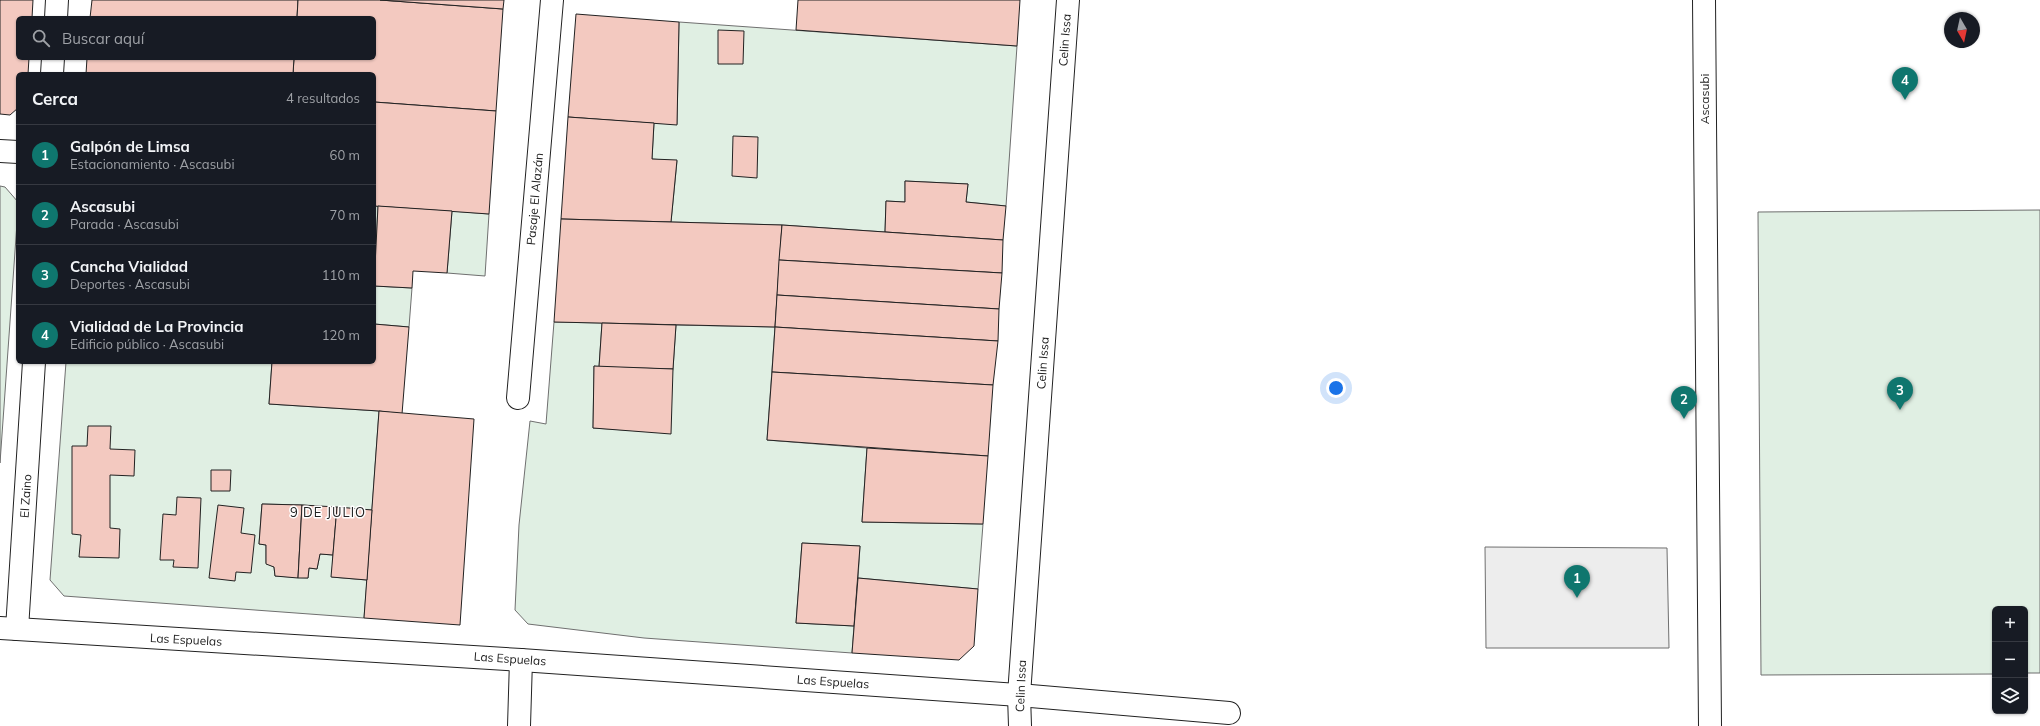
<!DOCTYPE html>
<html lang="es">
<head>
<meta charset="utf-8">
<style>
	body { margin:0; font-family:Mulish,sans-serif; background:#242831; color:#f1f3f6 }
	.controls { position:absolute; right:12px; bottom:12px; display:grid; overflow:hidden; border-radius:6px; box-shadow:0 1px 3px #0004 }
	.controls button { width:36px; height:36px; display:grid; place-items:center; padding:0; border:0; border-bottom:1px solid #363941; background:#171b24; color:#f1f3f6; font:20px sans-serif }
	.compass { position:absolute; left:1944px; top:12px; width:36px; height:36px; border-radius:50%; background:#171b24; box-shadow:0 1px 3px #0004; rotate:171deg }
	.you { position:absolute; left:1336px; top:388px; width:14px; height:14px; margin:-10px; border:3px solid #fff; border-radius:50%; background:#1a73e8; box-shadow:0 0 0 6px #1a73e833 }
	.badge { display:grid; place-items:center; width:26px; height:26px; border-radius:50%; background:#0f766e; color:#fff; font-size:13px; font-weight:700 }
	.pin { position:absolute; translate:-50% -33px; filter:drop-shadow(0 1px 2px #0008) }
	.pin::after { content:''; position:absolute; top:21px; width:14px; height:12px; background:inherit; clip-path:polygon(0 0,100% 0,50% 100%) }
	.list { margin:0; padding:0; list-style:none }
	h2 { display:flex; justify-content:space-between; align-items:center; height:52px; margin:0; padding:0 16px; font-size:17px }
	h2 small { font-size:13px; font-weight:400; color:#9ea1a6 }
	.list li { display:grid; grid-template-columns:26px 1fr auto; gap:12px; align-items:center; box-sizing:border-box; height:60px; padding:0 16px; border-top:1px solid #363941 }
	.list b { display:block; font-size:15px; white-space:nowrap }
	.list p { margin:0; font-size:13px; white-space:nowrap; color:#9ea1a6 }
	.list em { font-size:13px; font-style:normal; color:#9ea1a6 }
	.icon { flex:none; width:22px; height:22px; fill:none; stroke:currentColor; stroke-width:2; stroke-linecap:round; stroke-linejoin:round }
	.map { position:relative; flex:none; width:2040px; height:726px; overflow:hidden }
	.search { position:absolute; background:#171b24; box-shadow:0 1px 3px #0004; left:16px; top:16px; width:360px; height:44px; display:flex; align-items:center; gap:10px; box-sizing:border-box; padding:0 14px; border-radius:6px; color:#9ea1a6; font-size:15px }
	.panel { position:absolute; background:#171b24; box-shadow:0 1px 3px #0004; left:16px; top:72px; width:360px; height:292px; border-radius:6px }
	.map>svg:first-child { display:block }
	.green { fill:#e0efe3; stroke:#6f6f6f }
	.parking { fill:#ededed; stroke:#6f6f6f }
	.building { fill:#f3c9c0; stroke:#222 }
	.lines { fill:none; stroke-linecap:round; stroke-linejoin:round }
	.minor-casing { stroke:#222; stroke-width:24 }
	.tertiary-casing { stroke:#222; stroke-width:24 }
	.minor { stroke:#fff; stroke-width:22 }
	.tertiary { stroke:#fff; stroke-width:22 }
	.labels { text-anchor:middle; stroke-width:3; stroke-linejoin:round; paint-order:stroke }
	.street-label { font-size:12px; fill:#222; stroke:#fff }
	.neighbourhood-label { font-size:13px; letter-spacing:1px; fill:#222; stroke:#fff }
</style>
</head>
<body>
<div class="map">
<svg width="2040" height="726" viewBox="0 0 2040 726">
	<rect width="100%" height="100%" fill="#fff"/>
	<g class="green">
		<path d="M679,22L1017,46L1006,206L966,202L968,184L905,181V202L886,201L885,232L782,225L671,222L677,161L652,159L654,123L677,124Z"/>
		<path d="M0,186L5,187L18,202V209L0,463Z"/>
		<path d="M374,206H378L374,282Z"/>
		<path d="M2040,210V673H2025V609H1995V674L1761,675L1758,212Z"/>
		<path d="M452,211L489,214L485,276L447,273Z"/>
		<path d="M374,286L412,288L409,327L374,324Z"/>
		<path d="M554,322L602,323L599,367L594,366L593,428L657,432L673,369L676,325L775,327L767,440L867,448L862,522L983,524L978,589L858,578L860,546L802,543L796,623L854,626L852,653L644,638L528,624L515,610L519,525L530,421L546,424Z"/>
		<path d="M66,362H272L269,404L379,411L372,510L302,505L262,504L259,544L266,545V563L274,567L275,576L308,578L309,568L317,569L320,554L333,555L332,577L367,580L364,618L64,596L50,580Z"/>
	</g>
	<path class="parking" d="M1485,547L1667,548L1669,648H1486Z"/>
	<g class="building">
		<path d="M0,0H33L32,18H18V58H29L28,74H18V108L10,115L0,114Z"/>
		<path d="M92,0H298L297,18H90Z"/>
		<path d="M298,0H380L503,9L496,111L374,102V74H293L294,58H374V18H297Z"/>
		<path d="M380,0H504L503,9Z"/>
		<path d="M798,0H1020L1017,46L796,30Z"/>
		<path d="M576,14L679,22L677,125L568,117Z"/>
		<path d="M718,30L744,31L743,64H718Z"/>
		<path d="M87,58H294L293,74H86Z"/>
		<path d="M374,102L496,111L489,214L374,206Z"/>
		<path d="M568,117L654,123L652,159L677,160L671,222L561,219Z"/>
		<path d="M733,136L758,137L757,178L732,176Z"/>
		<path d="M905,181L968,184L966,202L1006,206L1003,240L885,232L886,201L905,202Z"/>
		<path d="M378,206L452,211L447,273L413,271L412,288L374,286Z"/>
		<path d="M561,219L782,225L775,327L554,322Z"/>
		<path d="M782,225L1003,240L1002,273L779,260Z"/>
		<path d="M779,260L1002,273L999,309L777,295Z"/>
		<path d="M777,295L999,309L998,341L775,327Z"/>
		<path d="M602,323L676,325L673,369L599,367Z"/>
		<path d="M374,324L409,327L402,414L379,411L269,404L272,362H374Z"/>
		<path d="M775,327L998,341L993,385L772,372Z"/>
		<path d="M594,366L673,369L671,434L593,428Z"/>
		<path d="M772,372L993,385L988,456L767,440Z"/>
		<path d="M379,411L474,419L460,625L364,618Z"/>
		<path d="M88,426H111L110,449L135,450L134,476L110,475V528L120,529L119,558L79,557L81,535L72,534V446H87Z"/>
		<path d="M867,448L988,456L983,524L862,522Z"/>
		<path d="M211,470H231L230,491H211Z"/>
		<path d="M177,497L201,498L198,568L173,567L174,560H160L163,514L176,515Z"/>
		<path d="M262,504L302,505L298,578L275,576L274,567L266,564V545L259,544Z"/>
		<path d="M218,505L244,508L241,533L255,535L251,573L236,572L235,581L209,578Z"/>
		<path d="M302,505L337,507L333,555L320,554L317,569L309,568L308,578H298Z"/>
		<path d="M337,507L372,510L367,580L331,577Z"/>
		<path d="M802,543L860,546L854,626L796,623Z"/>
		<path d="M858,578L978,589L974,646L959,660L852,653Z"/>
	</g>
	<g class="lines">
		<defs>
			<g id="minor">
				<path d="M56,18L57,0"/>
				<path d="M52,74L53,58"/>
				<path d="M0,151L18,152"/>
				<path d="M518,398L552,0"/>
				<path d="M0,628L521,660L1019,695L1229,713"/>
				<path d="M17,629L34,362"/>
				<path d="M519,726L521,660"/>
				<path d="M1020,726L1019,695L1068,0"/>
			</g>
			<path id="tertiary" d="M1704,0L1710,726"/>
		</defs>
		<use href="#minor" class="minor-casing"/>
		<use href="#tertiary" class="tertiary-casing"/>
		<use href="#minor" class="minor"/>
		<use href="#tertiary" class="tertiary"/>
	</g>
	<g class="labels">
		<g class="street-label">
			<text transform="translate(1065 40) rotate(-86)" y="4">Celin Issa</text>
			<text transform="translate(1705 99) rotate(-90)" y="4">Ascasubi</text>
			<text transform="translate(535 199) rotate(-85)" y="4">Pasaje El Alazán</text>
			<text transform="translate(1043 363) rotate(-86)" y="4">Celin Issa</text>
			<text transform="translate(26 496) rotate(-86)" y="4">El Zaino</text>
			<text transform="translate(186 640) rotate(3)" y="4">Las Espuelas</text>
			<text transform="translate(510 659) rotate(4)" y="4">Las Espuelas</text>
			<text transform="translate(833 682) rotate(4)" y="4">Las Espuelas</text>
			<text transform="translate(1021 686) rotate(-88)" y="4">Celin Issa</text>
		</g>
		<g class="neighbourhood-label">
			<text x="328" y="517">9 DE JULIO</text>
		</g>
	</g>
</svg>
<div class="controls">
<button>+</button>
<button>−</button>
<button><svg class="icon" aria-label="layers" viewBox="0 0 24 24"><path d="M12 4l9 5-9 5-9-5zM3 14l9 5 9-5"/></svg></button>
</div>
<svg class="compass" viewBox="-18 -18 36 36"><path d="M0-13l5 13h-10z" fill="#e53935"/><path d="M0 13l5-13h-10z" fill="#9ea1a6"/></svg>
<div class="you"></div>
<div class="pin badge" style="left:1577px;top:598px">1</div>
<div class="pin badge" style="left:1684px;top:419px">2</div>
<div class="pin badge" style="left:1900px;top:410px">3</div>
<div class="pin badge" style="left:1905px;top:100px">4</div>
<div class="search"><svg class="icon" aria-label="search" viewBox="0 0 24 24"><circle cx="10" cy="10" r="6"/><path d="M15 15l6 6"/></svg>Buscar aquí</div>
<section class="panel">
<h2>Cerca<small>4 resultados</small></h2>
<ul class="list">
<li><span class="badge">1</span><div><b>Galpón de Limsa</b><p>Estacionamiento · Ascasubi</p></div><em>60 m</em></li>
<li><span class="badge">2</span><div><b>Ascasubi</b><p>Parada · Ascasubi</p></div><em>70 m</em></li>
<li><span class="badge">3</span><div><b>Cancha Vialidad</b><p>Deportes · Ascasubi</p></div><em>110 m</em></li>
<li><span class="badge">4</span><div><b>Vialidad de La Provincia</b><p>Edificio público · Ascasubi</p></div><em>120 m</em></li>
</ul>
</section>
</div>
</body>
</html>
